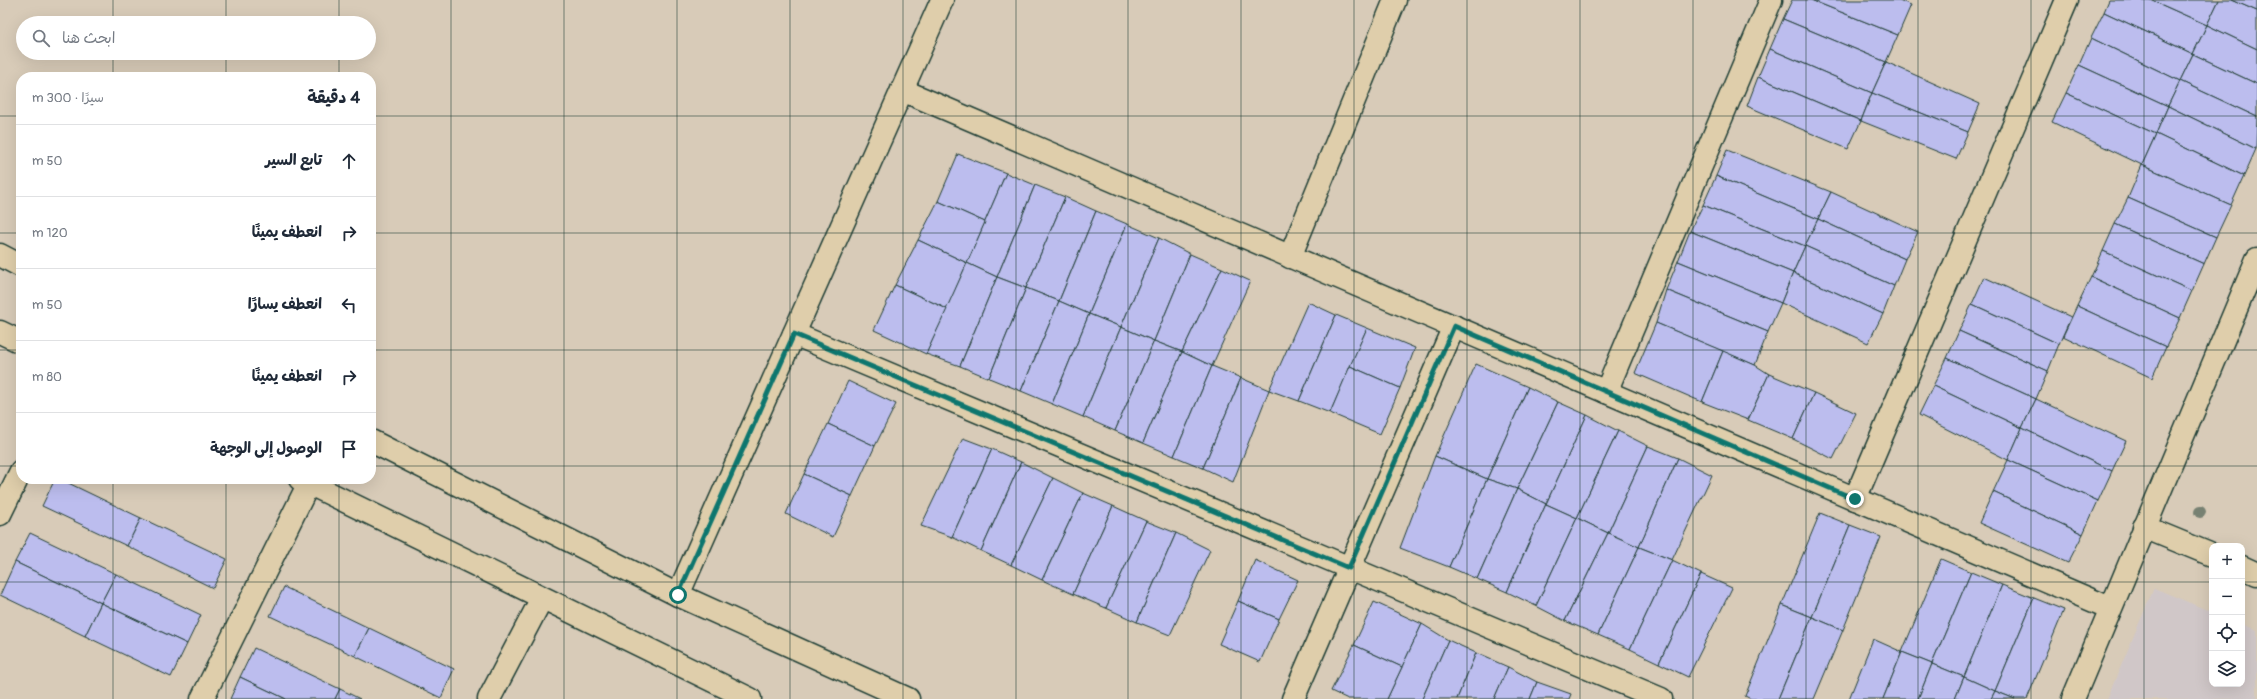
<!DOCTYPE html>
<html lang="ar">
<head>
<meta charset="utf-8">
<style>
	body { margin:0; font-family:Pangolin,"Playpen Sans Arabic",sans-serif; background:#f2f2f3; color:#1f2937; direction:rtl }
	.controls { position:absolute; right:12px; bottom:12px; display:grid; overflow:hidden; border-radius:8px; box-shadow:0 4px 16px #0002 }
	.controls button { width:36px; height:36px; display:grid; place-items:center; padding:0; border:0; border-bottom:1px solid #e0e1e3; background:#fff; color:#1f2937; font:20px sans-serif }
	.stop { position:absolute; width:12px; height:12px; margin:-9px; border:3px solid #0f766e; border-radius:50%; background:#fff }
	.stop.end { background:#0f766e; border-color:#fff; box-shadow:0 1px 4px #0008 }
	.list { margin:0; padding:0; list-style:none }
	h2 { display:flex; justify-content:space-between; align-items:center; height:52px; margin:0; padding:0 16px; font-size:17px }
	h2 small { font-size:13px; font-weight:400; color:#747a83 }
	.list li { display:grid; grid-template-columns:26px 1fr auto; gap:12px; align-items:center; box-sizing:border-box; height:72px; padding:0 16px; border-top:1px solid #e0e1e3 }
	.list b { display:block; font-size:15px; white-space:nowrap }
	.list em { font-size:13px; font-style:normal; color:#747a83 }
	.icon { flex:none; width:22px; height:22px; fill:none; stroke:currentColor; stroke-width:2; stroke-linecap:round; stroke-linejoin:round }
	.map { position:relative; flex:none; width:2257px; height:699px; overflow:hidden; direction:ltr }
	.search { position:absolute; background:#fff; box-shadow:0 4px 16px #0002; left:16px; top:16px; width:360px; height:44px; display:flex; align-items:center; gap:10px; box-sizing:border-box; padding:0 14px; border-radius:22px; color:#747a83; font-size:15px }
	.panel { position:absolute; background:#fff; box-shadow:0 4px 16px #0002; left:16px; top:72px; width:360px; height:412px; border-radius:16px; direction:rtl }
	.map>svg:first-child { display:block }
	.built { fill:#d0c7c8 }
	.building { fill:#bcbdee; stroke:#1f3d34 }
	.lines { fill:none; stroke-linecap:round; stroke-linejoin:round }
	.street-casing { stroke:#1f3d34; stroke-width:25 }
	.secondary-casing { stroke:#1f3d34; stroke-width:25 }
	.street { stroke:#dfceab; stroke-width:22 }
	.secondary { stroke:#dfceab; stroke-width:22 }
	.tree { fill:#778172 }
	.route { stroke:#0f766e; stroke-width:5 }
	.grid { fill:none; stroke:#1f3d34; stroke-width:1; stroke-opacity:0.55 }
</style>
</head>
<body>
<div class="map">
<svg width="2257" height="699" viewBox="0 0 2257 699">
	<rect width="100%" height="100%" fill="#d8cbb8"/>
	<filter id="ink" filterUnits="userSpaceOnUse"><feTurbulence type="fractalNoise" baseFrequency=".025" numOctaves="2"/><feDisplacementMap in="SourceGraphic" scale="8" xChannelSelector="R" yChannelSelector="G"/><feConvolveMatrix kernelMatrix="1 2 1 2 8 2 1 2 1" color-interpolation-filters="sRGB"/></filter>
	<g filter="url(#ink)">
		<path class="built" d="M2154,588L2212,612V684H2242V624L2257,630V699H2107Z"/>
		<g class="building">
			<path d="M1792,0H1811L1898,35L1886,62L1783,19Z"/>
			<path d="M1811,0H1899L1911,5L1898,35Z"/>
			<path d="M2109,0H2151L2207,25L2193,54L2104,12Z"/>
			<path d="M2151,0H2219L2207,25Z"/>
			<path d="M2219,0H2232L2257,11V49L2207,25Z"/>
			<path d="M2232,0H2257V11Z"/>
			<path d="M2104,12L2193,54L2180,81L2091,38Z"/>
			<path d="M1783,19L1886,62L1872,93L1770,49Z"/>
			<path d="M2207,25L2257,49V84L2193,54Z"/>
			<path d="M2091,38L2180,81L2168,106L2079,65Z"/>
			<path d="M1770,49L1872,93L1861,121L1758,77Z"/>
			<path d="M2193,54L2257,84V117L2180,81Z"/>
			<path d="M1886,62L1980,104L1968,132L1872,93Z"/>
			<path d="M2079,65L2168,106L2156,134L2066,93Z"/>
			<path d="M1758,77L1861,121L1848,149L1747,106Z"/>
			<path d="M2180,81L2257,117L2256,149L2168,106Z"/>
			<path d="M1872,93L1968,132L1956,159L1861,121Z"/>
			<path d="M2066,93L2156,134L2142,165L2052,122Z"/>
			<path d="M2168,106L2256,149L2244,176L2156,134Z"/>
			<path d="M2156,134L2244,176L2231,205L2142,165Z"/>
			<path d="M1727,150L1831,192L1818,219L1716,176Z"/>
			<path d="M958,154L1006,173L985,222L938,201Z"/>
			<path d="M2142,165L2231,205L2216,237L2128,198Z"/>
			<path d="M1006,173L1035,185L997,277L967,263Z"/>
			<path d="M1716,176L1818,219L1805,246L1703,205Z"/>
			<path d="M1035,185L1065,197L1026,288L997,277Z"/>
			<path d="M1831,192L1918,232L1905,259L1818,219Z"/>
			<path d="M1065,197L1096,211L1059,301L1026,288Z"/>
			<path d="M2128,198L2216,237L2204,264L2115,224Z"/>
			<path d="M938,201L985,222L967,263L918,240Z"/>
			<path d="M1703,205L1805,246L1793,273L1690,231Z"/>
			<path d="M1096,211L1127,224L1089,314L1059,301Z"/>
			<path d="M1818,219L1905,259L1894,286L1805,246Z"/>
			<path d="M1127,224L1159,238L1121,327L1089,314Z"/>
			<path d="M2115,224L2204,264L2192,291L2103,251Z"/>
			<path d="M1690,231L1793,273L1781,303L1678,261Z"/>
			<path d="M1159,238L1190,254L1154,341L1121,327Z"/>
			<path d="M918,240L967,263L947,309L895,285Z"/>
			<path d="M1805,246L1894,286L1883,314L1793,273Z"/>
			<path d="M2103,251L2192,291L2180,318L2091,277Z"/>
			<path d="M1190,254L1222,268L1182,352L1154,341Z"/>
			<path d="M1678,261L1781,303L1768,332L1666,290Z"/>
			<path d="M967,263L997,277L960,366L926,354Z"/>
			<path d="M1222,268L1250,281L1212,366L1182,352Z"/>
			<path d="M1793,273L1883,314L1868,343L1781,303Z"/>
			<path d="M997,277L1026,288L989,378L960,366Z"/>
			<path d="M1984,277L2071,317L2059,344L1972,304Z"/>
			<path d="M2091,277L2180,318L2166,347L2077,306Z"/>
			<path d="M895,285L947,309L926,354L874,330Z"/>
			<path d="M1026,288L1059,301L1021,391L989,378Z"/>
			<path d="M1666,290L1768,332L1755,365L1656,323Z"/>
			<path d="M1059,301L1089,314L1052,404L1021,391Z"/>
			<path d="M1308,302L1336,315L1299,401L1269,390Z"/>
			<path d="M1972,304L2059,344L2048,371L1959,331Z"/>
			<path d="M2077,306L2166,347L2152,378L2063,336Z"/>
			<path d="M1089,314L1121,327L1083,417L1052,404Z"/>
			<path d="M1336,315L1367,328L1330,413L1299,401Z"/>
			<path d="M1656,323L1723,351L1702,402L1635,373Z"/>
			<path d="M1121,327L1154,341L1115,431L1083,417Z"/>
			<path d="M1367,328L1415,348L1400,388L1350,366Z"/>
			<path d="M1959,331L2048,371L2036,399L1947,358Z"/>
			<path d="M1154,341L1182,352L1143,443L1115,431Z"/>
			<path d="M1723,351L1755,365L1769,374L1748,420L1702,402Z"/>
			<path d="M1182,352L1212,366L1174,456L1143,443Z"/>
			<path d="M1947,358L2036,399L2022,428L1933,386Z"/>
			<path d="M1476,364L1528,387L1487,479L1435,456Z"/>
			<path d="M1212,366L1241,378L1203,468L1174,456Z"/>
			<path d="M1350,366L1400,388L1380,434L1330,413Z"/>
			<path d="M1769,374L1814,393L1793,439L1748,420Z"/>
			<path d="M1241,378L1269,390L1233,482L1203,468Z"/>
			<path d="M848,381L896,404L875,446L828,424Z"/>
			<path d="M1933,386L2022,428L2008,460L1919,415Z"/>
			<path d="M1528,387L1558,402L1517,489L1487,479Z"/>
			<path d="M1814,393L1856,413L1833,459L1793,439Z"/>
			<path d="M2036,399L2126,441L2112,471L2022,428Z"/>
			<path d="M1558,402L1587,415L1546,504L1517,489Z"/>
			<path d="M1587,415L1618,431L1577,518L1546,504Z"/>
			<path d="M828,424L875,446L852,496L804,474Z"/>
			<path d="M2022,428L2112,471L2098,501L2008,460Z"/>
			<path d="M1618,431L1648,446L1608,533L1577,518Z"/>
			<path d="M963,438L992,449L952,537L921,526Z"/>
			<path d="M1648,446L1678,458L1639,547L1608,533Z"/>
			<path d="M992,449L1021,462L981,551L952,537Z"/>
			<path d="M1435,456L1487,479L1449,567L1400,548Z"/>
			<path d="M1678,458L1712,475L1672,560L1639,547Z"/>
			<path d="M2008,460L2098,501L2083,534L1993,492Z"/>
			<path d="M1021,462L1053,478L1011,565L981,551Z"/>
			<path d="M804,474L852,496L833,537L786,514Z"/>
			<path d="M1053,478L1083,493L1042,580L1011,565Z"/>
			<path d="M55,479H60L141,518L127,546L42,506Z"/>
			<path d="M1487,479L1517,489L1477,579L1449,567Z"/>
			<path d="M1517,489L1546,504L1507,592L1477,579Z"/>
			<path d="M1993,492L2083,534L2068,563L1979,523Z"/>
			<path d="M1083,493L1113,506L1073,594L1042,580Z"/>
			<path d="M1546,504L1577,518L1536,606L1507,592Z"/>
			<path d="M1113,506L1146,521L1106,608L1073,594Z"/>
			<path d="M1820,513L1850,525L1812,617L1782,605Z"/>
			<path d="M141,518L227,559L213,588L127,546Z"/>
			<path d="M1577,518L1608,533L1565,621L1536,606Z"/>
			<path d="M1146,521L1176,533L1137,622L1106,608Z"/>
			<path d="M1850,525L1881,537L1843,630L1812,617Z"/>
			<path d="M30,533L116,574L101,603L15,562Z"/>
			<path d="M1176,533L1210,550L1170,635L1137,622Z"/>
			<path d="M1608,533L1639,547L1598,635L1565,621Z"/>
			<path d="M1639,547L1672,560L1630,649L1598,635Z"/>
			<path d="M1941,559L1971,572L1932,664L1902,652Z"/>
			<path d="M1255,560L1298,580L1279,619L1238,601Z"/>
			<path d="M1672,560L1701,574L1659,663L1630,649Z"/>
			<path d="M15,562L101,603L85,636L0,595Z"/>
			<path d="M1971,572L2002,585L1964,677L1932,664Z"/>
			<path d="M116,574L201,615L187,644L101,603Z"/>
			<path d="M1701,574L1732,588L1688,677L1659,663Z"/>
			<path d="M2002,585L2034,598L1995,691L1964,677Z"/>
			<path d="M284,587L369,628L355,656L270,616Z"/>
			<path d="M2034,598L2064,610L2027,699H2015L1995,691Z"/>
			<path d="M1238,601L1279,619L1260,662L1219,644Z"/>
			<path d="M1374,602L1422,624L1402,667L1354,645Z"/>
			<path d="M101,603L187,644L171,677L85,636Z"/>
			<path d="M1782,605L1812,617L1778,699H1751L1745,696Z"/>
			<path d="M1812,617L1843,630L1814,699H1778Z"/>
			<path d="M1422,624L1448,640L1422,699H1387Z"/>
			<path d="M369,628L454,669L441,698L355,656Z"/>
			<path d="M1873,639L1902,652L1883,699H1849Z"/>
			<path d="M1448,640L1476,653L1457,699H1422Z"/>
			<path d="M1354,645L1402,667L1387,699H1348L1331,691Z"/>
			<path d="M254,648L340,689L335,699H286L240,677Z"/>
			<path d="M1902,652L1932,664L1918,699H1883Z"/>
			<path d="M1476,653L1508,667L1494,699H1457Z"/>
			<path d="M1932,664L1964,677L1955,699H1918Z"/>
			<path d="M1508,667L1537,682L1530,699H1494Z"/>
			<path d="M240,677L286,699H230Z"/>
			<path d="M1964,677L1995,691L1991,699H1955Z"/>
			<path d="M1537,682L1571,694L1569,699H1530Z"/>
			<path d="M340,689L360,699H335Z"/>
			<path d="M1995,691L2015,699H1991Z"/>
		</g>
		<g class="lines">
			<defs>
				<g id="street">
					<path d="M902,90L2110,608"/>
					<path d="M1290,257L1395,0"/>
					<path d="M794,334L1661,699"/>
					<path d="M1606,392L1771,0"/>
					<path d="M1855,499L2067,0"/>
					<path d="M0,514L21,471"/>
					<path d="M2144,527L2212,555"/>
					<path d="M2242,567L2257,574"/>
					<path d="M678,595L942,0"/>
					<path d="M202,699L309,483"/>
					<path d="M489,699L542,598"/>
					<path d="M1293,699L1454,326"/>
					<path d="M2073,699L2257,259"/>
				</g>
				<g id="secondary">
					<path d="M0,255L21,266"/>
					<path d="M0,332L21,342"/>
					<path d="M371,441L678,595L908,699"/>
					<path d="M300,479L750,699"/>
				</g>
			</defs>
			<use href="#street" class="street-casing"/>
			<use href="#secondary" class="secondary-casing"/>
			<use href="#street" class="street"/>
			<use href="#secondary" class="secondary"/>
		</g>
		<circle class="tree" cx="2200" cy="512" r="6"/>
	</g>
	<g class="lines" filter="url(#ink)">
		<path class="route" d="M678,595L794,334L1349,568L1454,326L1855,499"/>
	</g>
	<path class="grid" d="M113,0V23M226,0V23M339,0V23M451,0V699M564,0V699M677,0V699M790,0V699M903,0V699M1016,0V699M1128,0V699M1241,0V699M1354,0V699M1467,0V699M1580,0V699M1693,0V699M1806,0V699M1918,0V699M2031,0V699M2144,0V699M113,53V77M226,53V77M339,53V77M0,116H21M371,116H2257M0,233H21M371,233H2257M0,350H21M371,350H2257M0,466H21M371,466H2257M113,479V699M226,479V699M339,479V699M0,582H2212M2242,582H2257"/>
</svg>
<div class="controls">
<button>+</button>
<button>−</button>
<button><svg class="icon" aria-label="locate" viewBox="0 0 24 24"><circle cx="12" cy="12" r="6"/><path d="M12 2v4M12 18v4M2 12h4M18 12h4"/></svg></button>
<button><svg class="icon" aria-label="layers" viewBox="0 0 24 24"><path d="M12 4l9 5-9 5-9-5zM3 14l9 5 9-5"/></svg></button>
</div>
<div class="stop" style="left:678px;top:595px"></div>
<div class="stop end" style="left:1855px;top:499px"></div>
<div class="search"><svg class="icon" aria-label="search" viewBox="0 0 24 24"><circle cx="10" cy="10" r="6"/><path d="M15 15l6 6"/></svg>ابحث هنا</div>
<section class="panel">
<h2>4 دقيقة<small>سيرًا · 300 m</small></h2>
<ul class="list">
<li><svg class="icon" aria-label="ahead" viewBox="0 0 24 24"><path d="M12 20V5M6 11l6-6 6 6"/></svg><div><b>تابع السير</b></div><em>50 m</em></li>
<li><svg class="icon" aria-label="right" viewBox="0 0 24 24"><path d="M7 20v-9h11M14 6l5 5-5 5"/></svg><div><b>انعطف يمينًا</b></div><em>120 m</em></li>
<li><svg class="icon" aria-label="left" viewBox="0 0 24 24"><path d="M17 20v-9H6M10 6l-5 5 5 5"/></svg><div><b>انعطف يسارًا</b></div><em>50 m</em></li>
<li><svg class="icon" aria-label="right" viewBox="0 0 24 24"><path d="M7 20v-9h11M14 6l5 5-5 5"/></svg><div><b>انعطف يمينًا</b></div><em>80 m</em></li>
<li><svg class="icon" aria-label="arrive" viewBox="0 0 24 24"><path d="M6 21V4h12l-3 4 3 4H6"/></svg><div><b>الوصول إلى الوجهة</b></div></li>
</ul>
</section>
</div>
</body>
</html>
